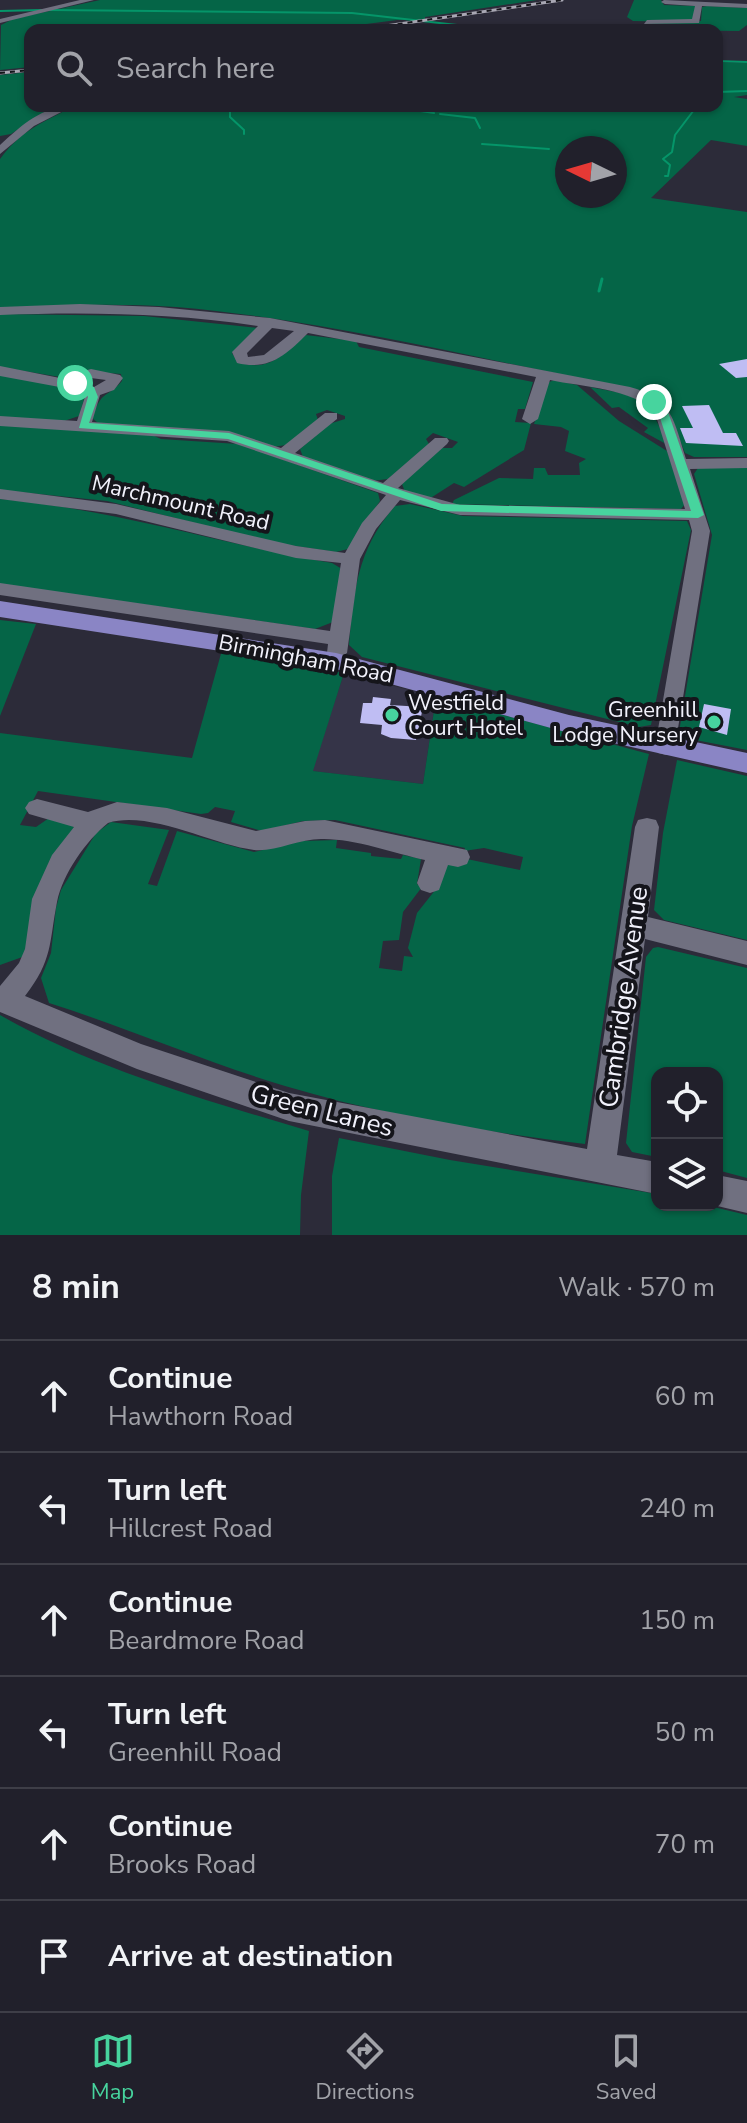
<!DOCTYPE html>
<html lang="en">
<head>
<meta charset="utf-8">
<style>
	body { margin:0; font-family:"Nunito Sans",sans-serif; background:#292833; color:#f1f3f6 }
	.controls { position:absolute; right:24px; bottom:24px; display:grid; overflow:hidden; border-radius:16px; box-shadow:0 2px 6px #0004 }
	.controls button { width:72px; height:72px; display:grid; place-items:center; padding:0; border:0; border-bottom:2px solid #3e3e47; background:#21202b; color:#f1f3f6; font:40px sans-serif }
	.compass { position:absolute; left:555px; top:136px; width:72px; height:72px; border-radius:50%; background:#21202b; box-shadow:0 2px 6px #0004; rotate:275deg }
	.stop { position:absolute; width:24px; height:24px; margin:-18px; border:6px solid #47d49e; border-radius:50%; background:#fff }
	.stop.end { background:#47d49e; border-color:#fff; box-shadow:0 2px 8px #0008 }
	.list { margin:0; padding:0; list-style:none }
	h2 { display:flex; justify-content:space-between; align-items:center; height:104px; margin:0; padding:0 32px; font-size:34px }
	h2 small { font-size:26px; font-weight:400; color:#a2a3a9 }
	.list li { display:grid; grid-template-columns:52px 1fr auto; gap:24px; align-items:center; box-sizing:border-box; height:112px; padding:0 32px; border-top:2px solid #3e3e47 }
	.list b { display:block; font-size:30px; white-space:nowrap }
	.list p { margin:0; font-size:26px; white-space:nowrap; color:#a2a3a9 }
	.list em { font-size:26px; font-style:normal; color:#a2a3a9 }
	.icon { flex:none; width:44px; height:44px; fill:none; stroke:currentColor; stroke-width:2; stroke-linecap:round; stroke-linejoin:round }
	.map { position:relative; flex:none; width:747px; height:1235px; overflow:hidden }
	.search { position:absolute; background:#21202b; box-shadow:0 2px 6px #0004; left:24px; right:24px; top:24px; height:88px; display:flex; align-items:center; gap:20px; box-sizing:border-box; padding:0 28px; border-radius:16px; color:#a2a3a9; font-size:30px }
	.sheet { height:776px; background:#21202b }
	nav { display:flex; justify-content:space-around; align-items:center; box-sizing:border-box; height:112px; border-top:2px solid #3e3e47; background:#21202b; font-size:22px; color:#a2a3a9 }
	nav a { display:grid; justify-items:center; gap:4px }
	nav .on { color:#47d49e }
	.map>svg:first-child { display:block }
	.built { fill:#353448 }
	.green { fill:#056547; fill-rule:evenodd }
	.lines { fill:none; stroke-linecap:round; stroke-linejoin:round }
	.stream-far1 { stroke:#059569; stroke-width:2 }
	.stream { stroke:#059569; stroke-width:3 }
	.building { fill:#bfbdf3 }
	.minor { fill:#707080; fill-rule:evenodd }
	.major { fill:#8a85c5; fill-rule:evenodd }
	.rail-casing { stroke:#a9a8b4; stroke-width:3 }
	.rail { stroke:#15151b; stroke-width:2; stroke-dasharray:5; stroke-linecap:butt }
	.route { fill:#47d49e }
	.poi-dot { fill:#47d49e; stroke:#15151b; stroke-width:3 }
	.labels { text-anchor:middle; stroke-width:8; stroke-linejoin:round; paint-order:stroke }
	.street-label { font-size:22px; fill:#f2f2fc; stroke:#15151b }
	.poi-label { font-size:22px; fill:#f2f2fc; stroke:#15151b; text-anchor:start }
	.near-street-label { font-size:26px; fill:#f2f2fc; stroke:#15151b }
</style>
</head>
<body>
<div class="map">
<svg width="747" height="1235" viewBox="0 0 747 1235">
	<rect width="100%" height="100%" fill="#2c2b39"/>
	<path class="built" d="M344,673L436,697L423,784L312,771Z"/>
	<g class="green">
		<path d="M100,0H537L425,17V20H397L321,30H30V67L0,70L1,25L13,19Z"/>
		<path d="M634,0H661L664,5L695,6V19L681,22L633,21L627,17Z"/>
		<path d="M707,6L747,8V25L739,31L646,30L645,23L701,21L702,7Z"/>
		<path d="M717,62L747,63V95L734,97L747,99V146L711,140L651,198L747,212V457H694L685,453L666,404L631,388C480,360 330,320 176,307C118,303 59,305 0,308V159C23,128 42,124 73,106H717ZM567,148H615V196H567Z"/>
		<path d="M30,72V106H47L42,109L46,111L11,134L0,136V75Z"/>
		<path d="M0,314L144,316L258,328L232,353L238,362C271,373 283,353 306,335L356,341L359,347L533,382L525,409H518L515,422L531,423L524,450L464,487L454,483L429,499L405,492L402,484L442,448H452L458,442L433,433L426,439L429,444L388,479L372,481L303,457L300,449L329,424L345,419V416L327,410L316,414L318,420L286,445L273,447L98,423L92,418C103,388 105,400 122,381L121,374L84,371L60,377L0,367Z"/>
		<path d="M0,374C21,377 72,380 85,396L79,416L64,421L0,417Z"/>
		<path d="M554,380L577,385L619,421L667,451L685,504L681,509L452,504L454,500L499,478L533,479L534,468H545L548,475H580L579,463L586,459L565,451L569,431L561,427L534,424L547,383Z"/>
		<path d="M590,387C640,397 648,393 666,444L644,432L648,428L619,407L612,408Z"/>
		<path d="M0,425L150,434L161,439L238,444L378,493L380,501L348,549L336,552L275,543L107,501L0,490Z"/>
		<path d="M698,468H747V750L685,738L679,732L712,535L694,474Z"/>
		<path d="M0,499C113,509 220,544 332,563L342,569L333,622L315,629L0,584Z"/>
		<path d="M410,504L463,516L687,521L691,530L651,725L639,727L362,657L349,645C354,590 357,550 395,506Z"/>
		<path d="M0,620L36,624L0,716Z"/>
		<path d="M222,650L344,673L313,771L423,784L436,697L649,754L632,826L585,1144C484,1132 382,1115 285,1086C205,1062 128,1028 49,1003L41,978L51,953L56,908L61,890L96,833L111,822L169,830L148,884L157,886L177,831L254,852L302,841L337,840L336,848L371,853V856L401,859L403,855L421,859L417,884L422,887L403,912L399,940L383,941L379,968L402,971L404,956L413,957L408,948L417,913L436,889L445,865L462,858L520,870L523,857L484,848L464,851L465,848L335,820L303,821L262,831L231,822L235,811L215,807L208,813L201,814L38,791L20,825L36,827L49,818L71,824L75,829L28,955L0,965V733L192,758Z"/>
		<path d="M677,760L747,776V940L664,920L654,910L663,833Z"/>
		<path d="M658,947L747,968V1178L717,1170V1073H657V1157L632,1152L626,1143L646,957L653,948Z"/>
		<path d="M0,1015C95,1069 205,1100 309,1131L301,1195L300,1235H0Z"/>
		<path d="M339,1138L450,1160L657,1194V1205H705L747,1215V1235H332V1176Z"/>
	</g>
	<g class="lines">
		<g class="stream-far1">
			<path d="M50,10L352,13L457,25L471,30"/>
			<path d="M0,11L42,10"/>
			<path d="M475,25L520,30"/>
			<path d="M717,61L747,62"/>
			<path d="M717,92L747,91"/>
			<path d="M407,109L434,113"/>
			<path d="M230,110V117L244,130V134"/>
			<path d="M440,114L475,118L480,128"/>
			<path d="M482,144L549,149"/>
			<path d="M665,176H668L670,165L663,159L672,152L675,135L697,106"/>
		</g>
		<path class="stream" d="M599,291L602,279"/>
	</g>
	<g class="building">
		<path d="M747,359V377L736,378L719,364Z"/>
		<path d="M709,405L723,433H736L743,446L686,443L680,428H693L682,406Z"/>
		<path d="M373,697L391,699L390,705L423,707L416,740L391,738L381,734L382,725L360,723L363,703H372Z"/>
		<path d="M704,704L731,709L727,735L699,727Z"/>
	</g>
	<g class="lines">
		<g class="minor">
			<path d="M80,0H94L0,23V19Z"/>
			<path d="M664,0L747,4V8L702,6L699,23L644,24L647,20L692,19L695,6L665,4L661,2Z"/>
			<path d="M73,106L34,126L0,154V145C22,125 42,106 73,106Z"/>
			<path d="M80,304L159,307L270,318L630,387C673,399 674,421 686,459L747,458V468L690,469L710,531L674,753L666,755L658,753L655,747L692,531L689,520L460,515L400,500L376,529L360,559L347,653L337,660L327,653L328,644L0,595V583L330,631L341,563L296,558L116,514L0,499V489L116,504L296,546L345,553L362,523L386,495L227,441L0,426V416L77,421L85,397L81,391L0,376V366L60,378L91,369L120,375L123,378L114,390L100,395L92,422L229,431L281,448L325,413H337V419L295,453L383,483L435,438H447L449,441L447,444L398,488L460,505L685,509L655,413C633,388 582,387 550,380L538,419L530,424L522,419L536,377L308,333C286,355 269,371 237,363L232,352L258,326C172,313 87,312 0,315V307ZM272,328L294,331L264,355L248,357L247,353ZM91,378L106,380L94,387L77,381Z"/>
			<path d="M37,799L88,812L117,802L167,808L256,831L305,821L325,820L467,850L470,857L467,864L458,867L448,865L439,890L430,893L421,890L417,883L425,860C394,853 352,838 321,839C299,839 275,852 254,850C212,845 150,810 108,823C86,841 63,873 57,902C49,943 53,960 25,996L141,1044L289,1093L587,1149L635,827L638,820L647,818L656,820L659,827L648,917L747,941V965L645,939L617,1155L657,1162V1194L289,1121L137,1069L0,1012V986L19,963L25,949L32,899L52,855L74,827L29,814L25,808L29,802Z"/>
			<path d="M717,1175L747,1181V1213L713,1205H717Z"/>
		</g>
		<path class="major" d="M0,601L336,653L569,715L747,753V773L569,733L336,669L0,617Z"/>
		<defs>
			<g id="rail">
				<path d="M358,30L562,0"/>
				<path d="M0,73L30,70"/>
			</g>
		</defs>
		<use href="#rail" class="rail-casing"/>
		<use href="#rail" class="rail"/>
	</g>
	<path class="route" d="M75,380L94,387L98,397L89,423L229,433L442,504L691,511L658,412L649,402L654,399L668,412L704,515L698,518L441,511L228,439L79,428L88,397L86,391L72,385Z"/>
	<g class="poi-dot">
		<circle cx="392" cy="715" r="8"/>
		<circle cx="714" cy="722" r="8"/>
	</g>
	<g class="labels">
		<g class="street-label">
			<text transform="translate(181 502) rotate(13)" y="8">Marchmount Road</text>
			<text transform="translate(306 658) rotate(11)" y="8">Birmingham Road</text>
		</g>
		<g class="poi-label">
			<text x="408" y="710">Westfield<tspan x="408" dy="25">Court Hotel</tspan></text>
			<text x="698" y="717" text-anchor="end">Greenhill<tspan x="698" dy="25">Lodge Nursery</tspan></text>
		</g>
		<g class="near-street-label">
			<text transform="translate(623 997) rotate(-82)" y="9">Cambridge Avenue</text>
			<text transform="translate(322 1110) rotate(14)" y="9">Green Lanes</text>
		</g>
	</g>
</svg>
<div class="controls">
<button><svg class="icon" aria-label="locate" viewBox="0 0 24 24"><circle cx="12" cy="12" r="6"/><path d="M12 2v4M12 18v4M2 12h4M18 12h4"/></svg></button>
<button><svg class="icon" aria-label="layers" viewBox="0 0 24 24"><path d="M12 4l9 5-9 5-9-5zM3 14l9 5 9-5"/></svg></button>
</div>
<svg class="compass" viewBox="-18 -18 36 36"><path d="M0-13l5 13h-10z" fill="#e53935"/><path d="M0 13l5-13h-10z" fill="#a2a3a9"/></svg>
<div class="stop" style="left:75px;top:383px"></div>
<div class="stop end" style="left:654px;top:402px"></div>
<div class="search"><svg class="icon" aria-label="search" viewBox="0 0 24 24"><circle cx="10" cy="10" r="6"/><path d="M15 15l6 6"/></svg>Search here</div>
</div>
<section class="sheet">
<h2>8 min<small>Walk · 570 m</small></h2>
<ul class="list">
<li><svg class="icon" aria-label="ahead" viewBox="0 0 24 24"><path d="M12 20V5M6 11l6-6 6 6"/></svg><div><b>Continue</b><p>Hawthorn Road</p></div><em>60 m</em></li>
<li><svg class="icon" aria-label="left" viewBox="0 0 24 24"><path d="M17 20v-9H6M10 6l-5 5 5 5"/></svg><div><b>Turn left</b><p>Hillcrest Road</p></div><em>240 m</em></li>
<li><svg class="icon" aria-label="ahead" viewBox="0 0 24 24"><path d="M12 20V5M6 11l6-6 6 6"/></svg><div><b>Continue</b><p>Beardmore Road</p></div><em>150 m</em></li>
<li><svg class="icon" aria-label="left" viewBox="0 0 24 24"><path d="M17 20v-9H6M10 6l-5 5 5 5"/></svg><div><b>Turn left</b><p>Greenhill Road</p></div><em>50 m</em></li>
<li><svg class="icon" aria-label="ahead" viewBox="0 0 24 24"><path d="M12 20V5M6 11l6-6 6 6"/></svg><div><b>Continue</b><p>Brooks Road</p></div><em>70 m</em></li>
<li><svg class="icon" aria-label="arrive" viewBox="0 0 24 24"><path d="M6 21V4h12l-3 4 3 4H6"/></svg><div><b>Arrive at destination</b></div></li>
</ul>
</section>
<nav>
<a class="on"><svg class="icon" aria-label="map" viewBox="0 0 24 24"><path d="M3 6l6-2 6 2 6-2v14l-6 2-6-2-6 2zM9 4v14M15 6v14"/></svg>Map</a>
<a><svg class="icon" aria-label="directions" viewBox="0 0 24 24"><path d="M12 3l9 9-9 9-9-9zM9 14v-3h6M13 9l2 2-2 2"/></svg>Directions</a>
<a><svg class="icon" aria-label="saved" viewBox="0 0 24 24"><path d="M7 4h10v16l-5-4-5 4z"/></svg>Saved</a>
</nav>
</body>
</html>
